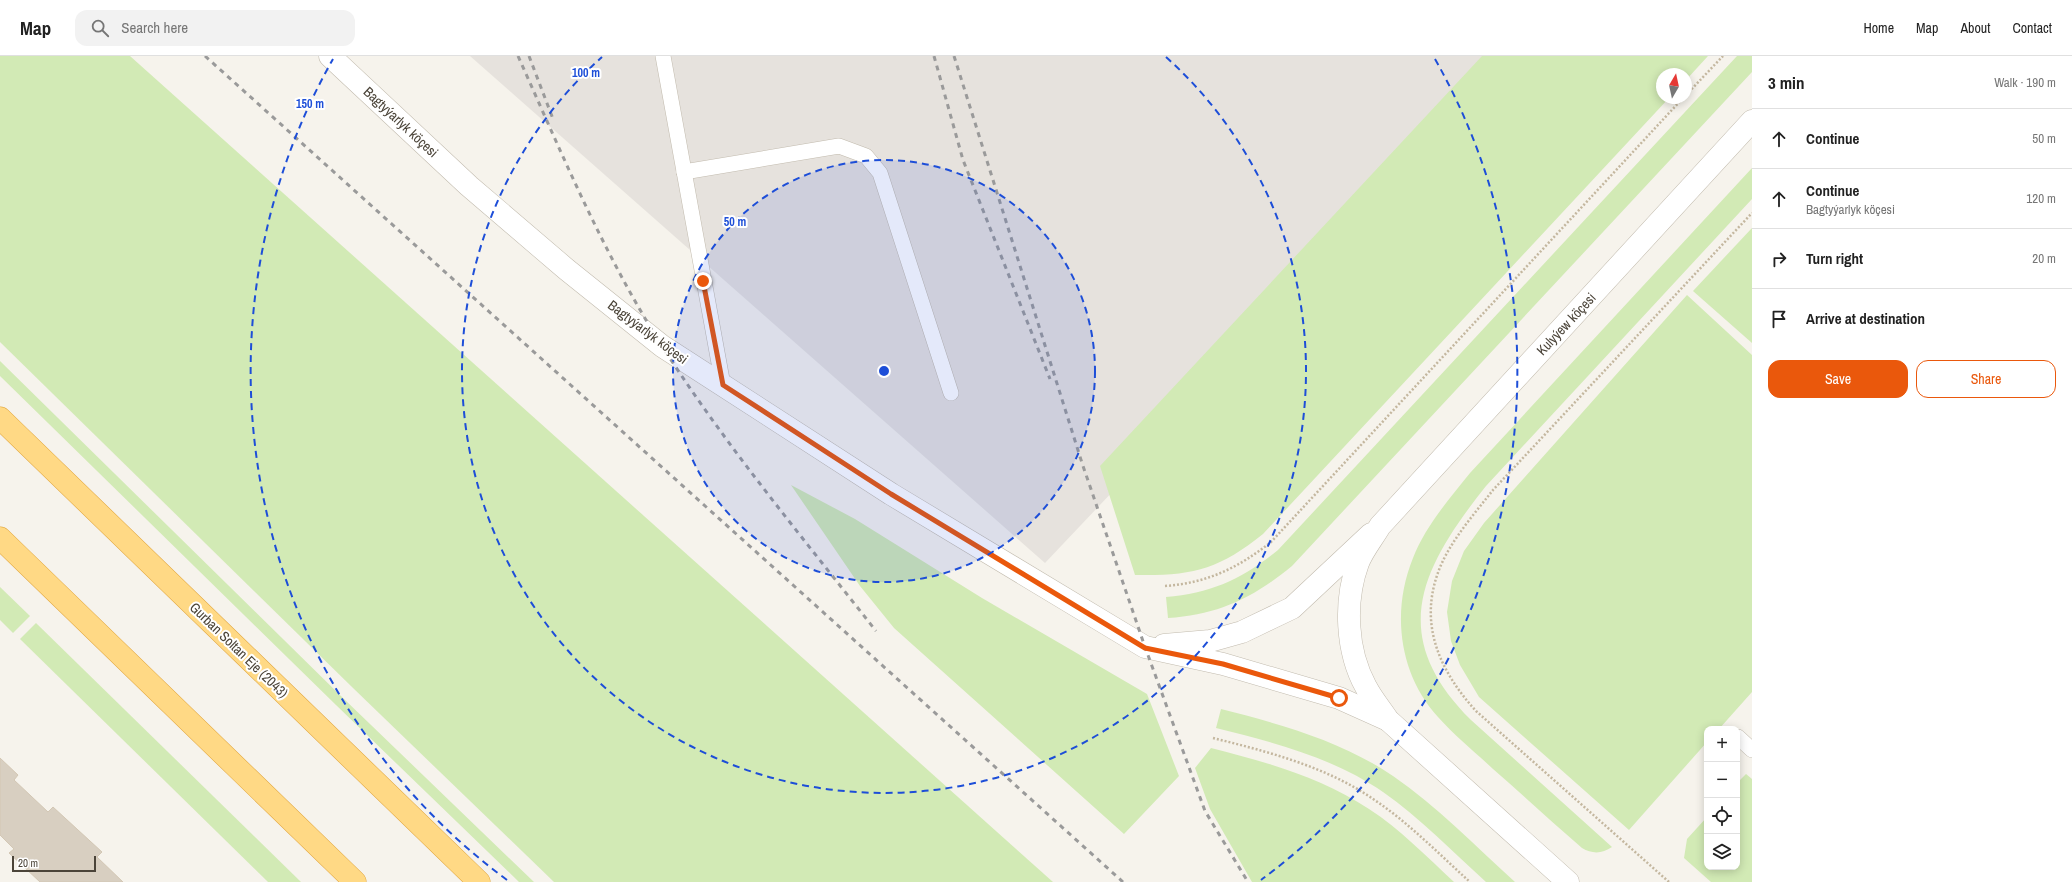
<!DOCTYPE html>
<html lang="en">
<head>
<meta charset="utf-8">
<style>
	body { margin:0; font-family:"Archivo Narrow",sans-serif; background:#f2f2f2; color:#222 }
	.controls { position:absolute; right:12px; bottom:12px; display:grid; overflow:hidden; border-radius:8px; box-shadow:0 2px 10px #0003 }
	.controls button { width:36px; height:36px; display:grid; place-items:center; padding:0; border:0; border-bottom:1px solid #e0e0e0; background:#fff; color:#222; font:20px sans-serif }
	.compass { position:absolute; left:1656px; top:12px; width:36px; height:36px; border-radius:50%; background:#fff; box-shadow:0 2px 10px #0003; rotate:9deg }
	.scale { position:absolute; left:12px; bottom:10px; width:84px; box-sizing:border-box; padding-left:4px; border:2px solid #4b4439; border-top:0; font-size:11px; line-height:14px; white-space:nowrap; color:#4b4439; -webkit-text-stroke:3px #fff; paint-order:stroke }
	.stop { position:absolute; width:12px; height:12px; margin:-9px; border:3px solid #ea580c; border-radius:50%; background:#fff }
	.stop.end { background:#ea580c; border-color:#fff; box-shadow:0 1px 4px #0008 }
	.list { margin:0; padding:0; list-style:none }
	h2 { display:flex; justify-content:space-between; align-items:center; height:52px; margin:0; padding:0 16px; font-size:17px }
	h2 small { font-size:13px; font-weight:400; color:#767676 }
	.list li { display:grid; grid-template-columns:26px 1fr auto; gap:12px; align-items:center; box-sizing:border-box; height:60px; padding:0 16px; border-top:1px solid #e0e0e0 }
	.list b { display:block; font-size:15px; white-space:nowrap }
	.list p { margin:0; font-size:13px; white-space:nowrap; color:#767676 }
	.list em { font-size:13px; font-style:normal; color:#767676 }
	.actions { display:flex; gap:8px; padding:12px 16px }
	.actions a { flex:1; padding:9px 0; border:1px solid #ea580c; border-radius:12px; text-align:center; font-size:14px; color:#ea580c }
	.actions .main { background:#ea580c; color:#fff }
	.icon { flex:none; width:22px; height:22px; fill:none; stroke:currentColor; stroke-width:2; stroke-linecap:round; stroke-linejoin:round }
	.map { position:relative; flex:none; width:1752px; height:826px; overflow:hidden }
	header { display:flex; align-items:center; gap:24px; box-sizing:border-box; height:56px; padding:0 20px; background:#fff; border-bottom:1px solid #e0e0e0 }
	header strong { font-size:19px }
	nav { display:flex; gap:22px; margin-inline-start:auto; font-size:14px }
	.search { width:280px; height:36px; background:#f2f2f2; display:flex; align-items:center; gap:10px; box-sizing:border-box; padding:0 14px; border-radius:12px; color:#767676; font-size:15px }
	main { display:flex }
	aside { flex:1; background:#fff }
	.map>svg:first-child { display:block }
	.industrial { fill:#e6e2dd }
	.green { fill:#d2eab5 }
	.building { fill:#d8cfc1; stroke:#d3c7b4 }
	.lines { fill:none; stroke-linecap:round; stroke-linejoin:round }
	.service-casing { stroke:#c2bbae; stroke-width:16 }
	.minor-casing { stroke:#c2bbae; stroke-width:23 }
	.tertiary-casing { stroke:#c2bbae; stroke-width:23 }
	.trunk-casing { stroke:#e0a43c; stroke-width:23 }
	.path { stroke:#c4b79f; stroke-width:2.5; stroke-dasharray:2 2; stroke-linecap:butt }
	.service { stroke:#fff; stroke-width:15 }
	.minor { stroke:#fff; stroke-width:22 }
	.tertiary { stroke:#fff; stroke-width:22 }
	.trunk { stroke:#ffd985; stroke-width:22 }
	.rail { stroke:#9a9a9a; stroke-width:3; stroke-dasharray:5 5; stroke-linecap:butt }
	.route { stroke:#ea580c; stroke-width:5 }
	.ring { fill:none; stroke:#1d4ed8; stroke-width:2; stroke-dasharray:7 5 }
	.labels { text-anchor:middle; stroke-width:4; stroke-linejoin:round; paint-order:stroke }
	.street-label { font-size:14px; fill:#4b4439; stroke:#fff }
	.centre { fill:#1d4ed8; stroke:#fff; stroke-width:2 }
	.ring-label { font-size:12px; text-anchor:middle; font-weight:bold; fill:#1d4ed8; stroke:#fff; stroke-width:4; stroke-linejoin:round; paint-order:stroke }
</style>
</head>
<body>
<header>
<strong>Map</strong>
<div class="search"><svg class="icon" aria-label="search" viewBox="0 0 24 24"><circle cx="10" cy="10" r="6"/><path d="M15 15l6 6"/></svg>Search here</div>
<nav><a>Home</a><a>Map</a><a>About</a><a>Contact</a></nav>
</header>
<main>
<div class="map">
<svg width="1752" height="826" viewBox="0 0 1752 826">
	<rect width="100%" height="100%" fill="#f6f3ec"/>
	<path class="industrial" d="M470,0H1525L1045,507Z"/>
	<g class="green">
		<path d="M0,0H130L1053,826H554L353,632L0,286Z"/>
		<path d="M1482,0H1708L1686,24V18H1662V42H1669L1263,478C1218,514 1192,520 1135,519L1100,410Z"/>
		<path d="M1737,0H1752V16L1292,510C1253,542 1218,559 1168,562L1166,541C1212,537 1242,523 1278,494Z"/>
		<path d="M1752,112V143L1486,430C1421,512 1386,579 1471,664L1612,791C1602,798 1592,798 1582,792C1552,766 1523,739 1493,713C1475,696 1455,680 1438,661C1399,618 1391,556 1413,502C1425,471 1449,443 1470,417Z"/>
		<path d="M1752,172V287L1693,235Z"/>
		<path d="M1687,239L1752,299V636L1719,673H1707V686L1629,774L1479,641L1460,609L1451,585L1447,556L1452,525L1464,495L1484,467Z"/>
		<path d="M0,305L343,642L534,826H519L336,649L0,320Z"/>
		<path d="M791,429L855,463L982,542L1147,638L1179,720L1124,778L894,572L860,530Z"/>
		<path d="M0,531L30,560L13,577L0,564Z"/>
		<path d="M36,567L301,826H268L20,583Z"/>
		<path d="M1221,653C1280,668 1342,685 1393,720C1437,750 1475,790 1515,826H1486C1453,796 1420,762 1383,736C1334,702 1273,686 1216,672Z"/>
		<path d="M1211,692C1266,706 1321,721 1369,753C1400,773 1427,801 1454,826H1252L1210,753L1195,712Z"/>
		<path d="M1746,718L1752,723V826H1711L1684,802L1687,783L1707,761V811H1737V727Z"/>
	</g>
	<path class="building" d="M0,702L18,719L14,724L48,756L53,751L102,796L97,801L123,826H40L9,797L14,793L0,779Z"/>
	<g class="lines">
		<defs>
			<g id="service">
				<path d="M663,0L723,329"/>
				<path d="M684,116L839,90L866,100L880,117L951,337"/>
				<path d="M1738,681L1752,694"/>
			</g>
			<g id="minor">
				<path d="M330,0L469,130L566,213L662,290L891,438L1145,591L1223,608L1339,642L1388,664"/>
				<path d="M1164,589L1210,585L1242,576L1292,552L1371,478"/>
			</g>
			<path id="tertiary" d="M1568,826L1388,664C1381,653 1372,643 1366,631C1346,595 1344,545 1358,507C1363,494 1373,482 1380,470L1752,65"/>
			<g id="trunk">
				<path d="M0,362L479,826"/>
				<path d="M0,482L355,826"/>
			</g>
		</defs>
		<use href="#service" class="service-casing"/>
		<use href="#minor" class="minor-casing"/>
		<use href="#tertiary" class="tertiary-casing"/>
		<use href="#trunk" class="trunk-casing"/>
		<g class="path">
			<path d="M1686,39L1723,0"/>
			<path d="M1165,530C1207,527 1238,512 1271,486L1683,42"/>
			<path d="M1213,682C1269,696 1328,711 1376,745C1410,768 1440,799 1470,826"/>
			<path d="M1669,826L1476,655C1438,613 1417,565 1441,509C1453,482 1475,457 1493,434L1752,157"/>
		</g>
		<use href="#service" class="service"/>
		<use href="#minor" class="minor"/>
		<use href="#tertiary" class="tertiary"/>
		<use href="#trunk" class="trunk"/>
		<g class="rail">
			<path d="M205,0L1123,826"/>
			<path d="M518,0C562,98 604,199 662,290C726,390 803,482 876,575"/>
			<path d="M529,0L553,63"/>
			<path d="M934,0L963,104L1050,323"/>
			<path d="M954,0L1082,407L1145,591L1205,755L1248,826"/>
		</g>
	</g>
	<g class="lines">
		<path class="route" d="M703,225L723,329L891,438L1145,592L1223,608L1339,642"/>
	</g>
	<circle cx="884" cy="315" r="211" fill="#1d4ed8" fill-opacity=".12"/>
	<g class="ring">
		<circle cx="884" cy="315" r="211"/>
		<path d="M1166 1A422 422 0 1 1 602 1"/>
		<path d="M507 824A633 633 0 0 1 333 3M1435 3A633 633 0 0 1 1261 824"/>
	</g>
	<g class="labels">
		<g class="street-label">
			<text transform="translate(401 66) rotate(43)" y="5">Bagtyýarlyk köçesi</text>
			<text transform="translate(1566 268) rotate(-47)" y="5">Kulyýew köçesi</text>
			<text transform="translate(648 276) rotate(37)" y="5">Bagtyýarlyk köçesi</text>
			<text transform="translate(239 594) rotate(44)" y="5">Gurban Soltan Eje (2043)</text>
		</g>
	</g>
	<circle cx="884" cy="315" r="6" class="centre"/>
	<g class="ring-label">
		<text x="586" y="21">100 m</text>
		<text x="310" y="52">150 m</text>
		<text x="735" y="170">50 m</text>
	</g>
</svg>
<div class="controls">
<button>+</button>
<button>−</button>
<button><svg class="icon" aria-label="locate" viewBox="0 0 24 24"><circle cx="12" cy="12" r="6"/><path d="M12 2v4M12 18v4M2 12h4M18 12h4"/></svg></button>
<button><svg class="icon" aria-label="layers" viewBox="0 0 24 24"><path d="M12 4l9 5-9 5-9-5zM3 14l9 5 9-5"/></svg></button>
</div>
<svg class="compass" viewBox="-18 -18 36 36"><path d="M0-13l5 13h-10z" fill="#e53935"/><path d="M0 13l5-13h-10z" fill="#767676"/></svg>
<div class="scale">20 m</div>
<div class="stop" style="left:1339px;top:642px"></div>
<div class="stop end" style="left:703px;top:225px"></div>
</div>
<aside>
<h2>3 min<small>Walk · 190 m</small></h2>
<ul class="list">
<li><svg class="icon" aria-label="ahead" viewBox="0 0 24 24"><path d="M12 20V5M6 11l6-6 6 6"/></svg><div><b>Continue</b></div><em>50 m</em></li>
<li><svg class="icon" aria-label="ahead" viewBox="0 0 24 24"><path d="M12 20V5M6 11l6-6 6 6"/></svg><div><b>Continue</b><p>Bagtyýarlyk köçesi</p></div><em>120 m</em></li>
<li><svg class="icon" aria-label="right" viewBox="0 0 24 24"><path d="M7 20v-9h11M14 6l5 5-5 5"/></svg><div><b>Turn right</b></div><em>20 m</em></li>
<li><svg class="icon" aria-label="arrive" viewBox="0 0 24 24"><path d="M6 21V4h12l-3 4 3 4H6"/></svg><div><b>Arrive at destination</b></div></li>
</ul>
<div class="actions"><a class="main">Save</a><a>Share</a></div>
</aside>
</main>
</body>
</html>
